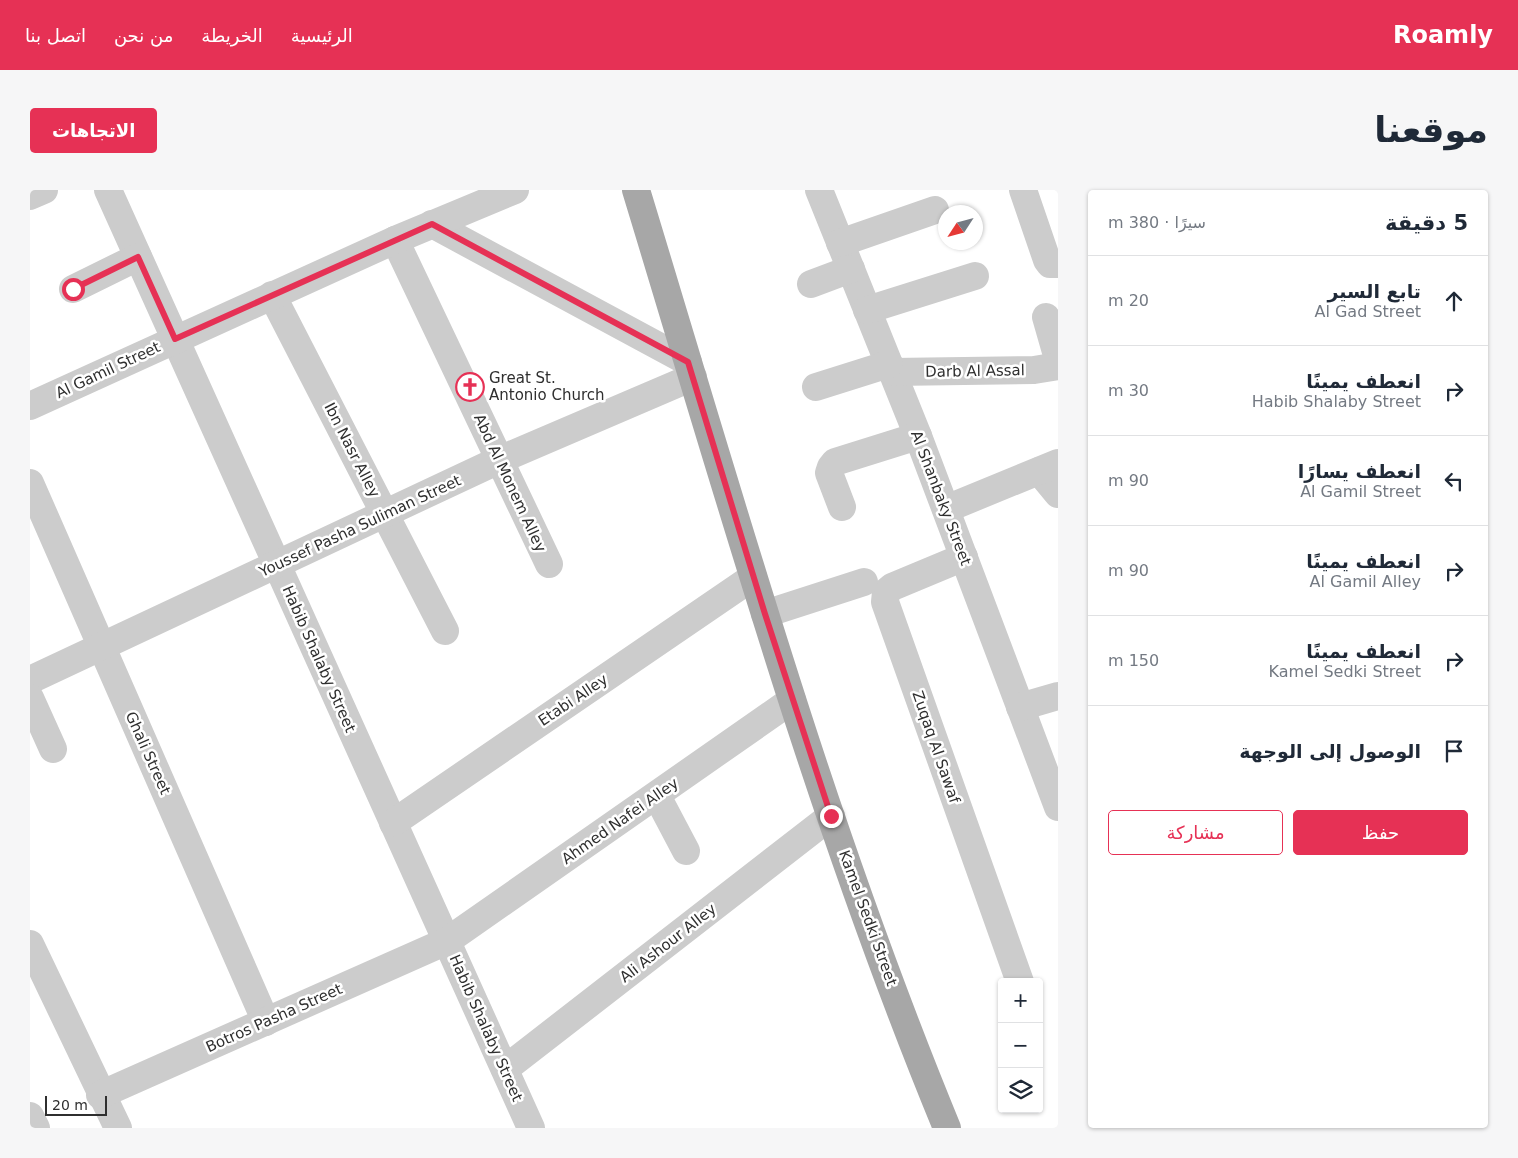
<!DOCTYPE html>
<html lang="ar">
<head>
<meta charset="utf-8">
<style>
	body { margin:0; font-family:"DejaVu Sans",Cairo,sans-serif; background:#f6f6f7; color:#1f2937; direction:rtl }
	.controls { position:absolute; right:15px; bottom:15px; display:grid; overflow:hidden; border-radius:5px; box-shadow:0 1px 4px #0004 }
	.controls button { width:45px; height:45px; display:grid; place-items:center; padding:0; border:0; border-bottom:1px solid #e0e1e3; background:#fff; color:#1f2937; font:25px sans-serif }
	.compass { position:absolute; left:908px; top:15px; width:45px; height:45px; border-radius:50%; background:#fff; box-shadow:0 1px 4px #0004; rotate:234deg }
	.scale { position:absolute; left:15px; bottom:12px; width:62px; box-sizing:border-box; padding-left:5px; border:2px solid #2f2f2f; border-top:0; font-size:14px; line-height:18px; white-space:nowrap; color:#2f2f2f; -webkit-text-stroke:4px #fff; paint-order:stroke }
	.stop { position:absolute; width:15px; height:15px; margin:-11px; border:4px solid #e63155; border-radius:50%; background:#fff }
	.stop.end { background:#e63155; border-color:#fff; box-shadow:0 1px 5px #0008 }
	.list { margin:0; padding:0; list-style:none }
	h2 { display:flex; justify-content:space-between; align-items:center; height:65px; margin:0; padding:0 20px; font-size:21px }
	h2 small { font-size:16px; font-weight:400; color:#747a83 }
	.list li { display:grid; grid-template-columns:32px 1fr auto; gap:15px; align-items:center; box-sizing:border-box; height:90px; padding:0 20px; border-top:1px solid #e0e1e3 }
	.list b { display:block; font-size:19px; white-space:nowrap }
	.list p { margin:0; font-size:16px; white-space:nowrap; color:#747a83 }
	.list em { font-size:16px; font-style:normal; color:#747a83 }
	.actions { display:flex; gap:10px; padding:15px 20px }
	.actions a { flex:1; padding:11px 0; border:1px solid #e63155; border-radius:5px; text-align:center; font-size:18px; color:#e63155 }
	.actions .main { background:#e63155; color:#fff }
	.icon { flex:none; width:28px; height:28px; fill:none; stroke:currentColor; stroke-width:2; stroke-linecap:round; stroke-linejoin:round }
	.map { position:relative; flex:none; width:1028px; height:938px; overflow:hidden; direction:ltr; border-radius:5px }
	header { display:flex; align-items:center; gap:30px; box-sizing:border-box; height:70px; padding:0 25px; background:#e63155; color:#fff }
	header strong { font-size:24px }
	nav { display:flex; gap:28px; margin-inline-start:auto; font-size:18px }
	.intro { display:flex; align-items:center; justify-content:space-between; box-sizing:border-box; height:120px; padding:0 30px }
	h1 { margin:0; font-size:35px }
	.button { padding:12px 22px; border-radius:5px; background:#e63155; color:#fff; font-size:18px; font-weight:700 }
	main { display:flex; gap:30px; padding:0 30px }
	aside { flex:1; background:#fff; border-radius:5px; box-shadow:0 1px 4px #0004 }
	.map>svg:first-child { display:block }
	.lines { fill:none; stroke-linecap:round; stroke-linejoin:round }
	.minor { stroke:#ccc; stroke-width:28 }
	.major { stroke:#a7a7a7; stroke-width:28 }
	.route { stroke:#e63155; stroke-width:6 }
	.labels { text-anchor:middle; stroke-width:5; stroke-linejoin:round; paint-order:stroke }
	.street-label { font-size:15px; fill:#2f2f2f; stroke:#fff }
	.poi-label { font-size:15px; fill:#2f2f2f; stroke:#fff; text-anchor:start }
</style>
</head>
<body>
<header>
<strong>Roamly</strong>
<nav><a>الرئيسية</a><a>الخريطة</a><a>من نحن</a><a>اتصل بنا</a></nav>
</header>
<div class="intro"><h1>موقعنا</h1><a class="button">الاتجاهات</a></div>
<main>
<aside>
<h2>5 دقيقة<small>سيرًا · 380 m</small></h2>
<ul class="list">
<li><svg class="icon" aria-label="ahead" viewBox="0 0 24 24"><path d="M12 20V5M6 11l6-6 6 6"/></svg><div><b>تابع السير</b><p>Al Gad Street</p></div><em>20 m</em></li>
<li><svg class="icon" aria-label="right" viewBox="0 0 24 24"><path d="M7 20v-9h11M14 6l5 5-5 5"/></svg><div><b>انعطف يمينًا</b><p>Habib Shalaby Street</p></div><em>30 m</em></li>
<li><svg class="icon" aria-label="left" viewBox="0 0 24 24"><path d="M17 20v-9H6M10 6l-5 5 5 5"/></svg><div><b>انعطف يسارًا</b><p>Al Gamil Street</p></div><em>90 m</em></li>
<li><svg class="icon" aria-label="right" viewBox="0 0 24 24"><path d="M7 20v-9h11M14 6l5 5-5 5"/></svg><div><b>انعطف يمينًا</b><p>Al Gamil Alley</p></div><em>90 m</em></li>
<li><svg class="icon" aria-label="right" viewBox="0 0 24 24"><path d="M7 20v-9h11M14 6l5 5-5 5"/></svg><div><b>انعطف يمينًا</b><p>Kamel Sedki Street</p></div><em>150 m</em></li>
<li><svg class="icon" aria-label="arrive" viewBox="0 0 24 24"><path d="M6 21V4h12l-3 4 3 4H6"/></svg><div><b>الوصول إلى الوجهة</b></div></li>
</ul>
<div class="actions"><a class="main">حفظ</a><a>مشاركة</a></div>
</aside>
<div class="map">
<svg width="1028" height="938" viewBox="0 0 1028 938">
	<rect width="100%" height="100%" fill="#fff"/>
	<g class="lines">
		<g class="minor">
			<path d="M78,0L501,938"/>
			<path d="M789,0L888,246L1028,617"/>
			<path d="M993,0L1017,70L1020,74H1028"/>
			<path d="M0,6L14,0"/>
			<path d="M402,34L658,172"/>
			<path d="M365,50L519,374"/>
			<path d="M810,53L905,20"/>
			<path d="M781,94L821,79"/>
			<path d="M43,99L108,67"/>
			<path d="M242,105L415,441"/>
			<path d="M837,120L945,86"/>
			<path d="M1016,127L1028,169"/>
			<path d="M862,182L1004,180L1028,176"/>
			<path d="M786,197L859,174"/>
			<path d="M0,216L365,50L485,0"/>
			<path d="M1009,281L1028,304"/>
			<path d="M0,293L236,832"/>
			<path d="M812,317L799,283L801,277L805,272L888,246"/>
			<path d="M916,319L1028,273"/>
			<path d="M934,367L862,397L856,402L855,412L990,792"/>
			<path d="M735,424L834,392"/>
			<path d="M0,490L469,270L663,187"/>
			<path d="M0,508L23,559"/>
			<path d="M990,517L1028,506"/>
			<path d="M627,606L656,661"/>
			<path d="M363,633L723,387"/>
			<path d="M0,754L88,938"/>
			<path d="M475,879L801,626"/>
			<path d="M70,905L417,751L762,510"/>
			<path d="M0,926L6,938"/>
		</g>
		<path class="major" d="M606,0C702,315 791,633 917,938"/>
	</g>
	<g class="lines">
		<path class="route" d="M43,99L108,67L145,149L402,34L658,172L735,424L801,626"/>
	</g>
	<defs>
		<symbol id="church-ring" viewBox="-11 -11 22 22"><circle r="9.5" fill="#fff" stroke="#e63155" stroke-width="1.5"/><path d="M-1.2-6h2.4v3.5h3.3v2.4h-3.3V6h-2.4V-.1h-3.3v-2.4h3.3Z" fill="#e63155"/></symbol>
	</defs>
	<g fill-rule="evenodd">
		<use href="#church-ring" x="424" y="181" width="32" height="32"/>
	</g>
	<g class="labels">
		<g class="street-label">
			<text transform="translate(78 180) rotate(-25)" y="5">Al Gamil Street</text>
			<text transform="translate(945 181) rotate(-1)" y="5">Darb Al Assal</text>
			<text transform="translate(322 260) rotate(63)" y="5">Ibn Nasr Alley</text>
			<text transform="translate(480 293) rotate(65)" y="5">Abd Al Monem Alley</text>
			<text transform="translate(911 308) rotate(69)" y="5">Al Shanbaky Street</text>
			<text transform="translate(330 336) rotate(-25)" y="5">Youssef Pasha Suliman Street</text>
			<text transform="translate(289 469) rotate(66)" y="5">Habib Shalaby Street</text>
			<text transform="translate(543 510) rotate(-34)" y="5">Etabi Alley</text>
			<text transform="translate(906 557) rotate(71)" y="5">Zuqaq Al Sawaf</text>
			<text transform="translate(118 563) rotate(66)" y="5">Ghali Street</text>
			<text transform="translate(590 631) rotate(-35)" y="5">Ahmed Nafei Alley</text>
			<text transform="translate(838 728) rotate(70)" y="5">Kamel Sedki Street</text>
			<text transform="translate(638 753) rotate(-38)" y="5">Ali Ashour Alley</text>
			<text transform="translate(244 828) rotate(-24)" y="5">Botros Pasha Street</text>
			<text transform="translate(456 838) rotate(66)" y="5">Habib Shalaby Street</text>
		</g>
		<g class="poi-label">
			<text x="459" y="193">Great St.<tspan x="459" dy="17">Antonio Church</tspan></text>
		</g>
	</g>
</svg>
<div class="controls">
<button>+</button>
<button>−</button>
<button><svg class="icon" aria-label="layers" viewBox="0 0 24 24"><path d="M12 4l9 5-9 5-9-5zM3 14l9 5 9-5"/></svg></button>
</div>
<svg class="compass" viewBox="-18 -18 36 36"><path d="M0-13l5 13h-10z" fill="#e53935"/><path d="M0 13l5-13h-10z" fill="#747a83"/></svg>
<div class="scale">20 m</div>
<div class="stop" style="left:43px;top:99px"></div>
<div class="stop end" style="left:801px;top:626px"></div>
</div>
</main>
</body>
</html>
